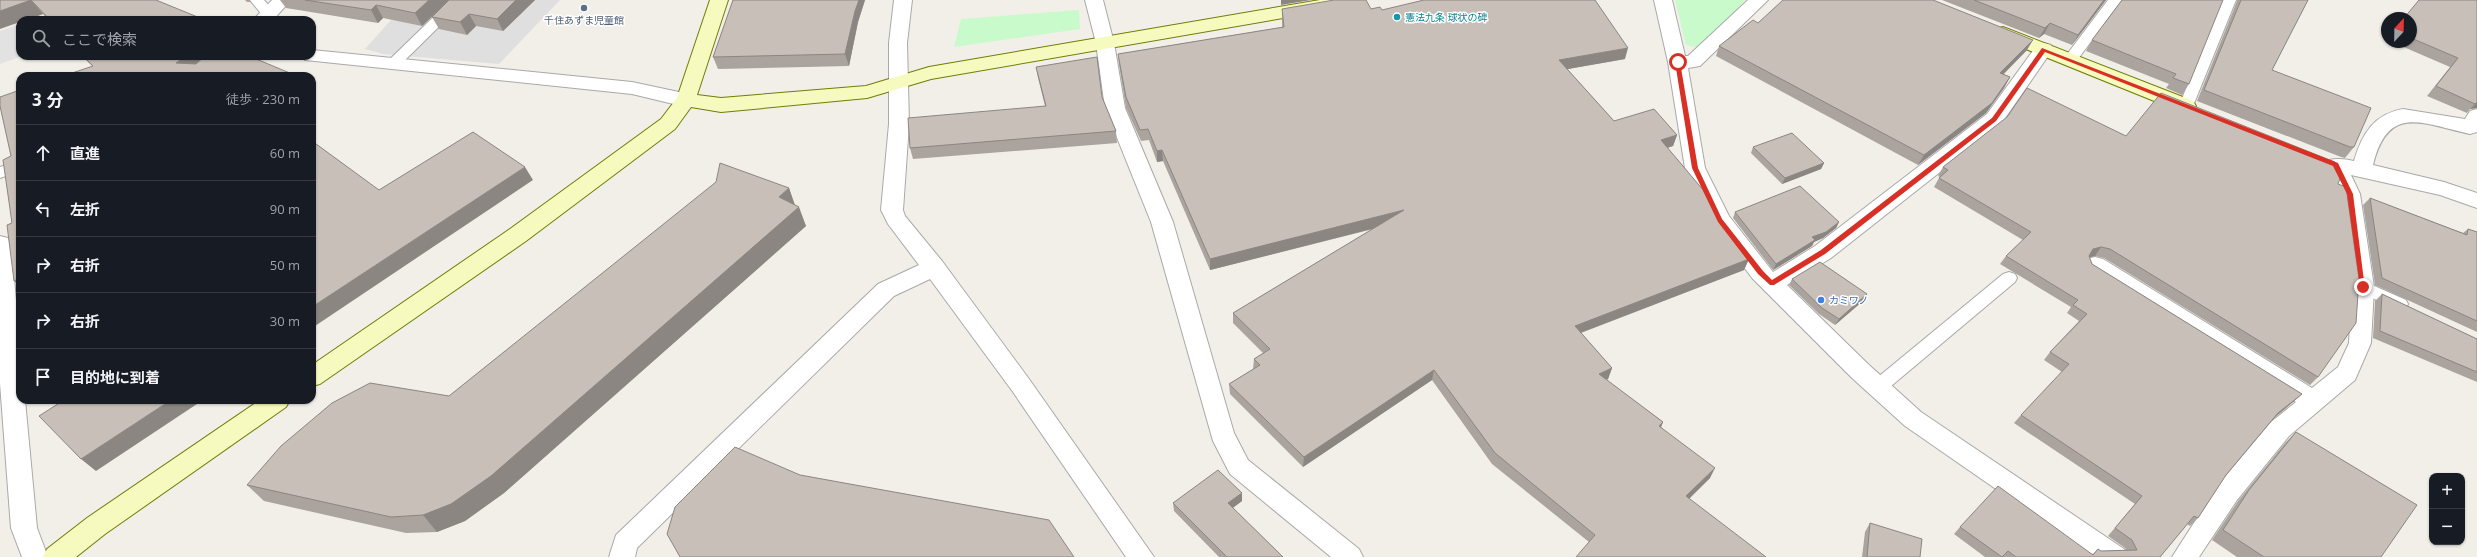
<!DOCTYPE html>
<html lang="ja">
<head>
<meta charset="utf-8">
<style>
	body { margin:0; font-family:"Open Sans","Noto Sans JP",sans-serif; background:#242831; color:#f1f3f6 }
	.controls { position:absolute; right:12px; bottom:12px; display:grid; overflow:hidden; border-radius:8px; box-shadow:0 1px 3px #0004 }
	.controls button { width:36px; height:36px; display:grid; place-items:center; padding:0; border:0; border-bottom:1px solid #363941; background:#171b24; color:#f1f3f6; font:20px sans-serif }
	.compass { position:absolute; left:2381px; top:12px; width:36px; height:36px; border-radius:50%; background:#171b24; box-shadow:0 1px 3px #0004; rotate:22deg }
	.stop { position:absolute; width:12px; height:12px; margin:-9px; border:3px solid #d93025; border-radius:50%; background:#fff }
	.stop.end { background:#d93025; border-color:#fff; box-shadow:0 1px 4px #0008 }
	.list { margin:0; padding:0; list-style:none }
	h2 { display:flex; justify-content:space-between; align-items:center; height:52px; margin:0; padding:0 16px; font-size:17px }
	h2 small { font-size:13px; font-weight:400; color:#9ea1a6 }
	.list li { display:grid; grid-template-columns:26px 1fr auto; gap:12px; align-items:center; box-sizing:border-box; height:56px; padding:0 16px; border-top:1px solid #363941 }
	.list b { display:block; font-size:15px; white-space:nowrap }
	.list em { font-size:13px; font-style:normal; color:#9ea1a6 }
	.icon { flex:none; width:22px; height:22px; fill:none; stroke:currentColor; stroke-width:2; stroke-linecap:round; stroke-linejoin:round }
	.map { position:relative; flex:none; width:2477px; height:557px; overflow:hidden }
	.search { position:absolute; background:#171b24; box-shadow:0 1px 3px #0004; left:16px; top:16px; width:300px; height:44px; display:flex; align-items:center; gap:10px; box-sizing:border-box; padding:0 14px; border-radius:12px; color:#9ea1a6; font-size:15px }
	.panel { position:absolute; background:#171b24; box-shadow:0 1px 3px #0004; left:16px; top:72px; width:300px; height:332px; border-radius:12px }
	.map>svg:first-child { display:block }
	.residential { fill:#e0dfdf }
	.park { fill:#c8facc }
	.parking { fill:#e2e2e2 }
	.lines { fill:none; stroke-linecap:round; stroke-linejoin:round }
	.lane-casing { stroke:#a9a9a9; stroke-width:2 }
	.street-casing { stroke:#a9a9a9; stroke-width:2 }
	.secondary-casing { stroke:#707d05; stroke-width:2 }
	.lane { fill:#fff; fill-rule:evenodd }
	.street { fill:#fff; fill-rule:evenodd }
	.secondary { fill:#f7fabf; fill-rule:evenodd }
	.wall { fill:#aba49e }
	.shaded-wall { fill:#8b8681 }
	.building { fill:#c7bfb8; stroke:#8b8681 }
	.route { fill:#d93025 }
	.service-dot { fill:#5c6f8a; stroke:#fff; stroke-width:1.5 }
	.culture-dot { fill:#0f9aa8; stroke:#fff; stroke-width:1.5 }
	.shop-dot { fill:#3f7fe0; stroke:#fff; stroke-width:1.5 }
	.labels { text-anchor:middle; stroke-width:3; stroke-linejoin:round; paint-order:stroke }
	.culture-label { font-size:10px; fill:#0d838f; stroke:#fff; text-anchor:start }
	.service-label { font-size:10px; fill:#4e5e75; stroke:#fff }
	.shop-label { font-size:10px; fill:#366cbe; stroke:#fff; text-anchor:start }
</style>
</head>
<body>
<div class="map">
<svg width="2477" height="557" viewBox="0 0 2477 557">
	<rect width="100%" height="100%" fill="#f2efe9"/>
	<path class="residential" d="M409,0H560L499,64L383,54L365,49Z"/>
	<g class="park">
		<path d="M1675,0H1745L1700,48L1686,45Z"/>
		<path d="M1079,10L1080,29L954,47L961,19Z"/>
	</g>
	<path class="parking" d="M20,24V56H22L0,64V31Z"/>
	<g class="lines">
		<defs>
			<g id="lane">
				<path d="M250,0H264L275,13L273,16H263Z"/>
				<path d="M451,0H466L398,67H388L386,64L388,61Z"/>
				<path d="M2108,0H2122L2075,63H2065L2063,60L2065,57Z"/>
				<path d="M2222,0H2236L2193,106L2191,109H2181L2179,106Z"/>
				<path d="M20,160V171L0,178V167Z"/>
				<path d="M2009,272L2015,274L2017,278L2015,282L1884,392L1878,394L1872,392L1869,387L1872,382L2003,274Z"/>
				<path d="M2363,281L2406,300L2408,304L2406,308L2400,310L2394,308L2357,291L2355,287L2357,283Z"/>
			</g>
			<g id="street">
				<path d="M272,0H291L273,20H253Z"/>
				<path d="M894,0H912L907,43L909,124L903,210L905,216L942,261L1029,379L1154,557H1126L1013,392L930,279L894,296L637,548L635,557H609L616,535L878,284L919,265L888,224L881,210L889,124V43Z"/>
				<path d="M1085,0H1103L1114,43L1125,108L1173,222L1234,433L1248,460L1359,549L1363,557H1331L1230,474L1213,441L1151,222L1105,108L1096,43Z"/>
				<path d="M1654,0H1672L1685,56H1688L1748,0H1768L1700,66L1688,68L1705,168L1729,216L1773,272L1815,246L1987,114L2037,45L2044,43L2051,45L2053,49L2001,124L1831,258L1787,285L1868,364L1921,412L2124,549L2128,557H2094L1905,426L1852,378L1752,278L1713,225L1685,168L1668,62Z"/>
				<path d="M312,50L632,82L693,95L696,100L693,105L686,107L632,94L305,60L303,56H312Z"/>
				<path d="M2403,109L2465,119L2470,111L2477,109V132L2470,134C2423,124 2388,103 2373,165L2444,182L2477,193V208L2440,195L2351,175L2360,194L2374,287L2371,343L2355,380L2289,436L2237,500L2199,557H2172L2219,484L2271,422L2296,402L2087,271L2084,265L2087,259L2095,257L2103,259L2312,388L2338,367L2349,343L2352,287L2340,194L2326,165L2329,160C2337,158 2346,159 2354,161C2362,134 2374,114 2403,109Z"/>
				<path d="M0,236L8,238L11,244L20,345V400H25L37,528L48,557H22L11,528L0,383Z"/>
			</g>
			<g id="secondary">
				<path d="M710,0H728L697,95L721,98L866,86L929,67L1320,0H1362L1359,4L1353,6L931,79L867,98L721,112L691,107L675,129L526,241L320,384L312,386V365L510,229L661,119L677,98Z"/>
				<path d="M2003,27L2193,101L2196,106L2193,111L2186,113L2179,111L1996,37L1994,33L1996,29Z"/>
				<path d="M260,400H290L286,407L105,534L76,557H43L47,549L87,518Z"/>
			</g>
		</defs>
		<use href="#lane" class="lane-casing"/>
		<use href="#street" class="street-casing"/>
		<use href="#secondary" class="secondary-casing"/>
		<use href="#lane" class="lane"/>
		<use href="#street" class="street"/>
		<use href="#secondary" class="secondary"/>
	</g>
	<g class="wall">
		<path d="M0,0L205,20H48L43,14L26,20H20Z"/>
		<path d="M245,0H250V2H247Z"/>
		<path d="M280,0H535L503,31L476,26L467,35L439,29L432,17L442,7L422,26L383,18L378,23L286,8Z"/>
		<path d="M733,0H865L858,22L849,66L718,69L713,57Z"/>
		<path d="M1942,0H2106L2072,45L2044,34L2039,38Z"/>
		<path d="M2122,0L2189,84L2182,95L2166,88L2169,84L2086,51L2092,40Z"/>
		<path d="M2237,0H2308L2272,70L2354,147L2345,158L2341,157L2197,101L2237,1Z"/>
		<path d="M2477,0V108L2470,109L2467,113L2427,96L2450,67L2392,42H2411V18Z"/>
		<path d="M1282,9H1371L1382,10L1625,59L1567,69L1614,121L1677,135L1673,146L1667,148L1749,259L1744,270L1581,333L1612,368L1608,379L1606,380L1663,422L1661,427L1710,478L1689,498L1589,542L1492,464L1432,380L1303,467L1230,394L1229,384L1253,369L1254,359L1263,353L1233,323V313L1373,229L1210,270L1163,161L1157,162L1149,140L1141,141L1126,108L1119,65L1118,54L1282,27Z"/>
		<path d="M1758,23L2027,50L2003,74L2010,77L2004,88L1986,113L1918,165L1716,56L1719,46Z"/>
		<path d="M82,56H249L92,66Z"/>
		<path d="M1036,67L1102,97L1116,131L1117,143L913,159L910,148L1045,106L1038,78Z"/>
		<path d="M2126,136L2338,184L2318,377L2310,385L2104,258L2095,256L2089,257L2092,264L2302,394L2293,402L2274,418L2226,475L2198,518L2190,526L2187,524L2160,557H1985L1954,534L1960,527L2093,554L2098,549L2101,551L2126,550L2125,548L2108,536L2135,504L2014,423L2021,415L2062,372L2044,360L2050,352L2079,321L2067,313L2071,307L2000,264L2006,256L2023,240L1934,187L1939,178L1940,177L1938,176L1943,167Z"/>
		<path d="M1753,147L1824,163L1821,169L1782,184L1751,153Z"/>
		<path d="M789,188L795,205L806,226L504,493L465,521L437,532L406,533L264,501L247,485L449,396Z"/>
		<path d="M2370,198L2463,233L2468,229L2477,232V332L2375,285L2363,205Z"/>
		<path d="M1735,212L1839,222L1836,228L1823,238L1814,242L1812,246L1773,270L1733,218Z"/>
		<path d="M1792,279L1867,294L1864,300L1835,325L1819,314L1789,285Z"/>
		<path d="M2382,294L2477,339V382L2373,338L2375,301Z"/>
		<path d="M2296,432L2381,557H2237L2212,540L2238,501L2285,443Z"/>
		<path d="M1242,493V501L1233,508L1283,557H1219L1174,511L1173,503Z"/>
		<path d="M1870,523L1920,557H1862L1865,532Z"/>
	</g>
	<g class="shaded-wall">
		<path d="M31,0L43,14L26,20H20V22L0,29V11Z"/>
		<path d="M429,0H449L422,26L415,13Z"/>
		<path d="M516,0H535L503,31L497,19Z"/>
		<path d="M859,0H865L858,22L849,66L845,54L855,11Z"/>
		<path d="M1281,0H1311L1281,5Z"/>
		<path d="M2104,0H2106L2072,45L2078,35Z"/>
		<path d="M376,5L383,18L378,23L371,10Z"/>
		<path d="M469,14L476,26L467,35L460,22Z"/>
		<path d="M2050,23L2044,34L2039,38L2045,28Z"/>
		<path d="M2033,40L2027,50L1995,83L2000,73Z"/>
		<path d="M1628,48L1625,59L1557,71L1559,60Z"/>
		<path d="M186,56H213L188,76L176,63Z"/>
		<path d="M2010,77L2004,88L1986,113L1918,165L1924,155Z"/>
		<path d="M312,88L315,93L312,96Z"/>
		<path d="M2477,101V108L2470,109L2475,104Z"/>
		<path d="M1677,135L1673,146L1657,151L1661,140Z"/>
		<path d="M1162,150L1163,161L1157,162V151Z"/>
		<path d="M1824,163L1821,169L1782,184L1785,178Z"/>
		<path d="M525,167L533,180L312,328V307Z"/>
		<path d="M789,188L795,206L779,197Z"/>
		<path d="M799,207L806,226L504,493L465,521L437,532L423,515Z"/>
		<path d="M1404,210L1403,221L1210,270V259Z"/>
		<path d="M1839,222L1836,228L1823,238L1814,242L1812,246L1773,270L1776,264L1812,237Z"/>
		<path d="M2101,247L2095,256L2087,258L2093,249Z"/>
		<path d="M1749,259L1744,270L1572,336L1575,326Z"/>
		<path d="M20,278V286L14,281Z"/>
		<path d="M1867,294L1864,300L1835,325L1839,319Z"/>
		<path d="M1612,368L1608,379L1595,384L1599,374Z"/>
		<path d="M1434,370L1432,380L1303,467L1304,457Z"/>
		<path d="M2302,394L2293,402L2270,421L2278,413Z"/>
		<path d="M171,400H203L96,471L81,459Z"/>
		<path d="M1663,422L1659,432V426Z"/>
		<path d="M1715,468L1710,478L1682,506L1686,496Z"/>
		<path d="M1242,493V501L1228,511V503Z"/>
	</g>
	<g class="building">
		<path d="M0,0H156L205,20H50L31,0L0,11Z"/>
		<path d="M305,0H429L415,13L376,5L371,10Z"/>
		<path d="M449,0H516L497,19L469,14L460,22L432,17Z"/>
		<path d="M733,0H859L855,11L845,54L713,57Z"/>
		<path d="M1334,0H1366L1371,9L1380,7L1382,10L1424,0H1595L1628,48L1559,60L1614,121L1654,109L1677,135L1661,140L1704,191L1716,215L1749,259L1575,326L1612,368L1599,374L1663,422L1659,426L1715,468L1686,496L1766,557H1576L1595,535L1495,453L1434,370L1304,457L1229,384L1260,365L1254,359L1270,349L1233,313L1404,210L1210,259L1162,150L1157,151L1148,129L1140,130L1126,97L1118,54L1284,27L1282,9Z"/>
		<path d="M1783,0H1933L2033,40L2000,73L2010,77L1992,103L1924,155L1719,46L1753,20L1758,23Z"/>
		<path d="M1974,0H2104L2078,35L2050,23L2045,28Z"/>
		<path d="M2122,0H2223L2189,84L2173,78L2176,74L2092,40Z"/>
		<path d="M2241,0H2308L2272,70L2371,108L2354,147H2350L2204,90Z"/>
		<path d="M2419,0H2477V102L2475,104L2436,86L2458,58L2411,38V18H2404Z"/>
		<path d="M83,56H186L176,63L196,64L205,56H249L297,76H63L93,66Z"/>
		<path d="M1097,57L1102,97L1116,131L910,148L908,118L1046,106L1036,67Z"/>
		<path d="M2027,88L2126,136L2161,93L2335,162L2341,176L2338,184L2346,187L2359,279L2356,323L2318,377L2110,249L2101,247L2093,249L2089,256L2092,264L2302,394L2278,413L2226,475L2198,518L2194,516L2160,557H2016L2008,551L2002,557L1960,527L1998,486L2093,555L2098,549L2101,551L2137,550L2132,540L2115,528L2142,496L2021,415L2069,364L2050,352L2087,314L2073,305L2078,300L2006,256L2031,232L1939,178L1948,170L1943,167L2007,117Z"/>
		<path d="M20,90V278L14,281L7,225L12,223L3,160L11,156L0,106V97Z"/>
		<path d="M473,132L525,167L312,307V141L379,190Z"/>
		<path d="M1792,133L1824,163L1785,178L1753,147Z"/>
		<path d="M720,163L789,188L779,197L799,207L491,476L451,504L423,515L391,517L247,485L281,446L332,403L370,383L449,396L716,182Z"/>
		<path d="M1800,186L1839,222L1826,232L1812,237L1815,240L1776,264L1735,212Z"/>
		<path d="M2370,198L2467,235L2468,229L2477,232V321L2382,278Z"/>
		<path d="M1820,262L1867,294L1839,319L1822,308L1792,279Z"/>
		<path d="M2382,294L2477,339V372L2380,331Z"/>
		<path d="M64,400H171L81,459L39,416Z"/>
		<path d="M2296,432L2417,505L2381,557H2264L2223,530L2249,490Z"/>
		<path d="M735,447L800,475L1049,520L1074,557H680L667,534L675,507Z"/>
		<path d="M1218,470L1242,493L1228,503L1283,557H1227L1173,503Z"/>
		<path d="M1870,523L1922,539L1920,557H1867Z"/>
	</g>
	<path class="route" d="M2042,48L2338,163L2353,194L2365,289L2360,287L2347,194L2333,166L2045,52L1996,121L1825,254L1774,285H1770L1758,274L1718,222L1692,168L1675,62L1678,61L1680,62L1698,168L1722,219L1763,271L1772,280L1821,250L1992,118Z"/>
	<circle class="service-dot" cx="584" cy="8" r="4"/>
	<circle class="culture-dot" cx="1397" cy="17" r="4"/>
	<circle class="shop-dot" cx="1821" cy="300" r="4"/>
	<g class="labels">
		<g class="culture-label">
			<text x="1405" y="21">憲法九条 球状の碑</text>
		</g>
		<g class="service-label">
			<text x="584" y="24">千住あずま児童館</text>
		</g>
		<g class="shop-label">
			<text x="1829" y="304">カミワノ</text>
		</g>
	</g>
</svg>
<div class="controls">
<button>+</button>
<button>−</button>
</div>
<svg class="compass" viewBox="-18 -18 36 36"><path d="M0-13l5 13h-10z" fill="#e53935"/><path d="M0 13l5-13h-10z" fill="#9ea1a6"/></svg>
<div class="stop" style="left:1678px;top:62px"></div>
<div class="stop end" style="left:2363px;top:287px"></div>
<div class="search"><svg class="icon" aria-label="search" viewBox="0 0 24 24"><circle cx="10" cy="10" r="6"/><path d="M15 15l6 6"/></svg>ここで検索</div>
<section class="panel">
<h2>3 分<small>徒歩 · 230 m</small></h2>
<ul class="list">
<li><svg class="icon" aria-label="ahead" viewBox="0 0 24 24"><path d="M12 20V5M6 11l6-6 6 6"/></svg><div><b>直進</b></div><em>60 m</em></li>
<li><svg class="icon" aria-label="left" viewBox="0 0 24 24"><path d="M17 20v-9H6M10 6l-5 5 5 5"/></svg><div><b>左折</b></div><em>90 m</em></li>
<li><svg class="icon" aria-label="right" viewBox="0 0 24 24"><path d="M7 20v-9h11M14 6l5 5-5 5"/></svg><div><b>右折</b></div><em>50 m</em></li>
<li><svg class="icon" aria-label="right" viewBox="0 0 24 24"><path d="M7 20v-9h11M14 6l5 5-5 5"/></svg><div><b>右折</b></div><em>30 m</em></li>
<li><svg class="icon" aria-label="arrive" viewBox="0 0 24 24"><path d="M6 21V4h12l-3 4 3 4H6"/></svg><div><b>目的地に到着</b></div></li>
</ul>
</section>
</div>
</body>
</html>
